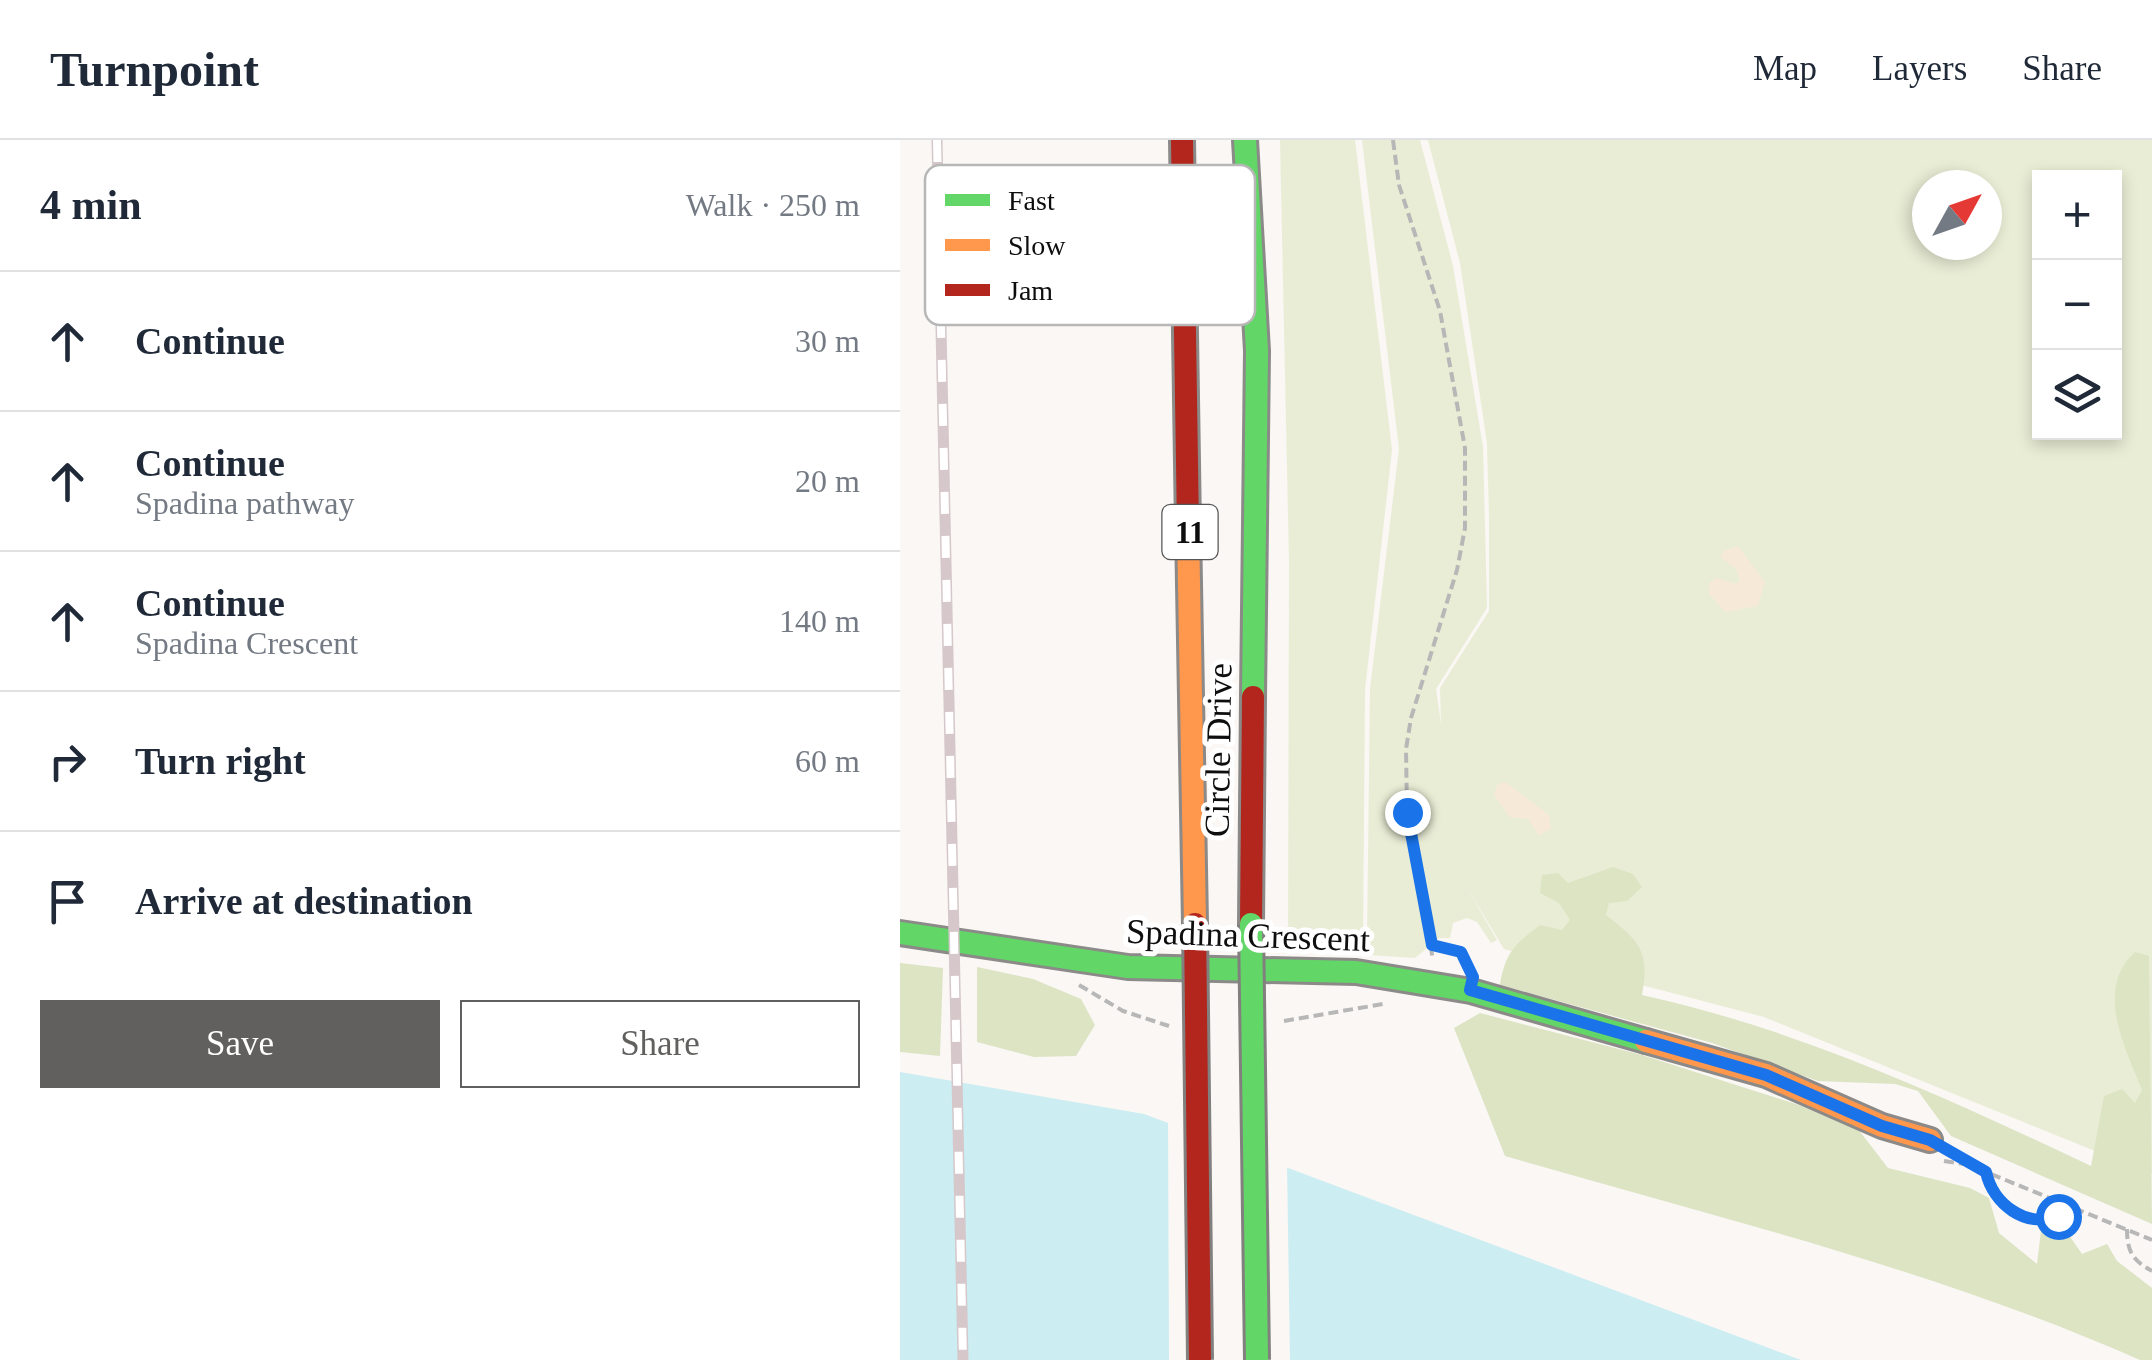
<!DOCTYPE html>
<html lang="en">
<head>
<meta charset="utf-8">
<style>
	body { margin:0; font-family:"Times New Roman",serif; background:#f6f6f7; color:#1f2937 }
	.controls { position:absolute; right:30px; top:30px; display:grid; overflow:hidden; border-radius:0px; box-shadow:0 5px 15px #0003 }
	.controls button { width:90px; height:90px; display:grid; place-items:center; padding:0; border:0; border-bottom:2px solid #e0e1e3; background:#fff; color:#1f2937; font:50px sans-serif }
	.compass { position:absolute; left:1012px; top:30px; width:90px; height:90px; border-radius:50%; background:#fff; box-shadow:0 5px 15px #0003; rotate:50deg }
	.stop { position:absolute; width:30px; height:30px; margin:-22px; border:8px solid #1a73e8; border-radius:50%; background:#fff }
	.stop.end { background:#1a73e8; border-color:#fff; box-shadow:0 2px 10px #0008 }
	.list { margin:0; padding:0; list-style:none }
	h2 { display:flex; justify-content:space-between; align-items:center; height:130px; margin:0; padding:0 40px; font-size:42px }
	h2 small { font-size:32px; font-weight:400; color:#747a83 }
	.list li { display:grid; grid-template-columns:65px 1fr auto; gap:30px; align-items:center; box-sizing:border-box; height:140px; padding:0 40px; border-top:2px solid #e0e1e3 }
	.list b { display:block; font-size:38px; white-space:nowrap }
	.list p { margin:0; font-size:32px; white-space:nowrap; color:#747a83 }
	.list em { font-size:32px; font-style:normal; color:#747a83 }
	.actions { display:flex; gap:20px; padding:30px 40px }
	.actions a { flex:1; padding:22px 0; border:2px solid #61605e; border-radius:0px; text-align:center; font-size:35px; color:#61605e }
	.actions .main { background:#61605e; color:#fff }
	.icon { flex:none; width:55px; height:55px; fill:none; stroke:currentColor; stroke-width:2; stroke-linecap:round; stroke-linejoin:round }
	.map { position:relative; flex:none; width:1252px; height:1220px; overflow:hidden }
	header { display:flex; align-items:center; gap:60px; box-sizing:border-box; height:140px; padding:0 50px; background:#fff; border-bottom:2px solid #e0e1e3 }
	header strong { font-size:48px }
	nav { display:flex; gap:55px; margin-inline-start:auto; font-size:35px }
	main { display:flex }
	aside { flex:1; background:#fff }
	.map>svg:first-child { display:block }
	.green { fill:#e9edd5; fill-rule:evenodd }
	.forest { fill:#dce4c4 }
	.sand { fill:#f7e9d8 }
	.water { fill:#ccedf1 }
	.pier { fill:#faf7f4 }
	.lines { fill:none; stroke-linecap:round; stroke-linejoin:round }
	.fast-casing { stroke:#8b8a88; stroke-width:28 }
	.slow-casing { stroke:#8b8a88; stroke-width:28 }
	.jam-casing { stroke:#8b8a88; stroke-width:28 }
	.path { stroke:#b8b7b7; stroke-width:4; stroke-dasharray:10 5; stroke-linecap:butt }
	.fast { stroke:#63d668; stroke-width:22 }
	.slow { stroke:#ff974d; stroke-width:22 }
	.jam { stroke:#b3261e; stroke-width:22 }
	.rail-casing { stroke:#d5c7ca; stroke-width:11 }
	.rail { stroke:#fff; stroke-width:8; stroke-dasharray:22; stroke-linecap:butt }
	.fast-bridge-casing { stroke:#82807f; stroke-width:28; stroke-linecap:butt }
	.jam-bridge-casing { stroke:#82807f; stroke-width:28; stroke-linecap:butt }
	.fast-bridge { stroke:#63d668; stroke-width:22 }
	.jam-bridge { stroke:#b3261e; stroke-width:22 }
	.route { stroke:#1a73e8; stroke-width:12 }
	.labels { text-anchor:middle; stroke-width:10; stroke-linejoin:round; paint-order:stroke }
	.shield { fill:#fff; stroke:#565656; stroke-width:2.5 }
	.shield-label { font-size:32px; font-weight:bold; fill:#0e0e0e }
	.street-label { font-size:35px; fill:#0e0e0e; stroke:#fff }
	.key { fill:#fff; stroke:#b7b7b7; stroke-width:2.5 }
	.key-label { font-size:28px; fill:#0e0e0e }
</style>
</head>
<body>
<header>
<strong>Turnpoint</strong>
<nav><a>Map</a><a>Layers</a><a>Share</a></nav>
</header>
<main>
<aside>
<h2>4 min<small>Walk · 250 m</small></h2>
<ul class="list">
<li><svg class="icon" aria-label="ahead" viewBox="0 0 24 24"><path d="M12 20V5M6 11l6-6 6 6"/></svg><div><b>Continue</b></div><em>30 m</em></li>
<li><svg class="icon" aria-label="ahead" viewBox="0 0 24 24"><path d="M12 20V5M6 11l6-6 6 6"/></svg><div><b>Continue</b><p>Spadina pathway</p></div><em>20 m</em></li>
<li><svg class="icon" aria-label="ahead" viewBox="0 0 24 24"><path d="M12 20V5M6 11l6-6 6 6"/></svg><div><b>Continue</b><p>Spadina Crescent</p></div><em>140 m</em></li>
<li><svg class="icon" aria-label="right" viewBox="0 0 24 24"><path d="M7 20v-9h11M14 6l5 5-5 5"/></svg><div><b>Turn right</b></div><em>60 m</em></li>
<li><svg class="icon" aria-label="arrive" viewBox="0 0 24 24"><path d="M6 21V4h12l-3 4 3 4H6"/></svg><div><b>Arrive at destination</b></div></li>
</ul>
<div class="actions"><a class="main">Save</a><a>Share</a></div>
</aside>
<div class="map">
<svg width="1252" height="1220" viewBox="0 0 1252 1220">
	<rect width="100%" height="100%" fill="#faf7f4"/>
	<g class="green">
		<path d="M380,0H455L492,310L465,550L463,801L388,805L389,421Z"/>
		<path d="M462,0H520L553,126L583,307L587,468L536,549L541,584L540,548L589,471V376L587,303L560,123L528,0H1252V1034L864,877L604,809L566,746L597,800L591,803L577,782L567,778L553,783L550,798H539L515,818L394,810L467,804L470,549L499,309ZM1140,38H1214V292H1140ZM1027,45H1087V105H1027Z"/>
	</g>
	<g class="forest">
		<path d="M713,727L733,734L742,747L727,761L709,763L706,775C740,801 750,812 742,855C901,890 1045,957 1191,1026L1204,956L1222,949L1235,963L1242,950C1225,907 1194,849 1235,812L1249,816L1252,1084L1051,996L1018,951L995,944L918,941L812,903L600,845C605,813 615,804 640,785L662,790L670,780L659,763L640,753L642,735L658,733L668,743Z"/>
		<path d="M0,823L43,828L40,916L0,912Z"/>
		<path d="M77,827L133,839L181,859L195,885L176,916L134,917L77,902Z"/>
		<path d="M580,873L742,915L896,964L958,989L988,1028L1070,1048L1089,1058L1099,1093L1137,1124L1141,1091L1160,1082L1182,1114L1207,1104L1217,1121L1252,1148V1220H1240C1033,1129 822,1079 605,1016L554,888Z"/>
	</g>
	<g class="sand">
		<path d="M838,406L865,442L858,466L825,472L809,454V443L816,438L836,444L840,440L836,429L821,417L823,411Z"/>
		<path d="M605,642L649,675L651,689L639,695L628,679L610,677L594,655L597,645Z"/>
	</g>
	<path class="water" d="M0,932L244,974L901,1220H0Z"/>
	<path class="pier" d="M268,978L387,1022L390,1220H269Z"/>
	<g class="lines">
		<defs>
			<g id="fast">
				<path d="M345,0L357,211L353,557"/>
				<path d="M0,793L228,827L456,832L571,851L746,901"/>
			</g>
			<g id="slow">
				<path d="M288,387L295,784"/>
				<path d="M746,901L866,935L982,986L1030,1000"/>
			</g>
			<g id="jam">
				<path d="M282,0L288,387"/>
				<path d="M351,784L353,557"/>
			</g>
		</defs>
		<use href="#fast" class="fast-casing"/>
		<use href="#slow" class="slow-casing"/>
		<use href="#jam" class="jam-casing"/>
		<g class="path">
			<path d="M493,0L499,45L540,171L565,308V388L557,430L511,578L506,609L507,672L533,820"/>
			<path d="M542,804L532,805L554,807L570,826"/>
			<path d="M179,845L223,871L269,886"/>
			<path d="M384,881L483,864"/>
			<path d="M1051,1014L1069,1025L1252,1100"/>
			<path d="M1044,1021L1064,1024"/>
			<path d="M1087,1033C1093,1063 1115,1075 1145,1081L1166,1066"/>
			<path d="M1227,1089C1227,1111 1232,1120 1252,1131"/>
		</g>
		<use href="#fast" class="fast"/>
		<use href="#slow" class="slow"/>
		<use href="#jam" class="jam"/>
		<defs>
			<path id="rail" d="M37,0L63,1220"/>
		</defs>
		<use href="#rail" class="rail-casing"/>
		<use href="#rail" class="rail"/>
		<defs>
			<path id="fast-bridge" d="M351,784L357,1220"/>
			<path id="jam-bridge" d="M295,784L300,1220"/>
		</defs>
		<use href="#fast-bridge" class="fast-bridge-casing"/>
		<use href="#jam-bridge" class="jam-bridge-casing"/>
		<use href="#fast-bridge" class="fast-bridge"/>
		<use href="#jam-bridge" class="jam-bridge"/>
	</g>
	<g class="lines">
		<path class="route" d="M507,672L532,805L561,812L573,837L570,850L866,935L982,986L1030,1000L1086,1032C1093,1064 1126,1089 1158,1076"/>
	</g>
	<g class="labels">
		<rect class="shield" x="262.5" y="365" width="55" height="54" rx="8"/>
		<g class="shield-label">
			<text x="290" y="403">11</text>
		</g>
		<g class="street-label">
			<text transform="translate(318 610) rotate(-89)" y="12">Circle Drive</text>
			<text transform="translate(348 795) rotate(2)" y="12">Spadina Crescent</text>
		</g>
	</g>
	<rect x="25" y="25" width="330" height="160" rx="15" class="key"/>
	<rect x="45" y="54" width="45" height="12" fill="#63d668"/>
	<rect x="45" y="99" width="45" height="12" fill="#ff974d"/>
	<rect x="45" y="144" width="45" height="12" fill="#b3261e"/>
	<g class="key-label">
		<text x="108" y="70">Fast</text>
		<text x="108" y="115">Slow</text>
		<text x="108" y="160">Jam</text>
	</g>
</svg>
<div class="controls">
<button>+</button>
<button>−</button>
<button><svg class="icon" aria-label="layers" viewBox="0 0 24 24"><path d="M12 4l9 5-9 5-9-5zM3 14l9 5 9-5"/></svg></button>
</div>
<svg class="compass" viewBox="-18 -18 36 36"><path d="M0-13l5 13h-10z" fill="#e53935"/><path d="M0 13l5-13h-10z" fill="#747a83"/></svg>
<div class="stop" style="left:1158px;top:1076px"></div>
<div class="stop end" style="left:507px;top:672px"></div>
</div>
</main>
</body>
</html>
